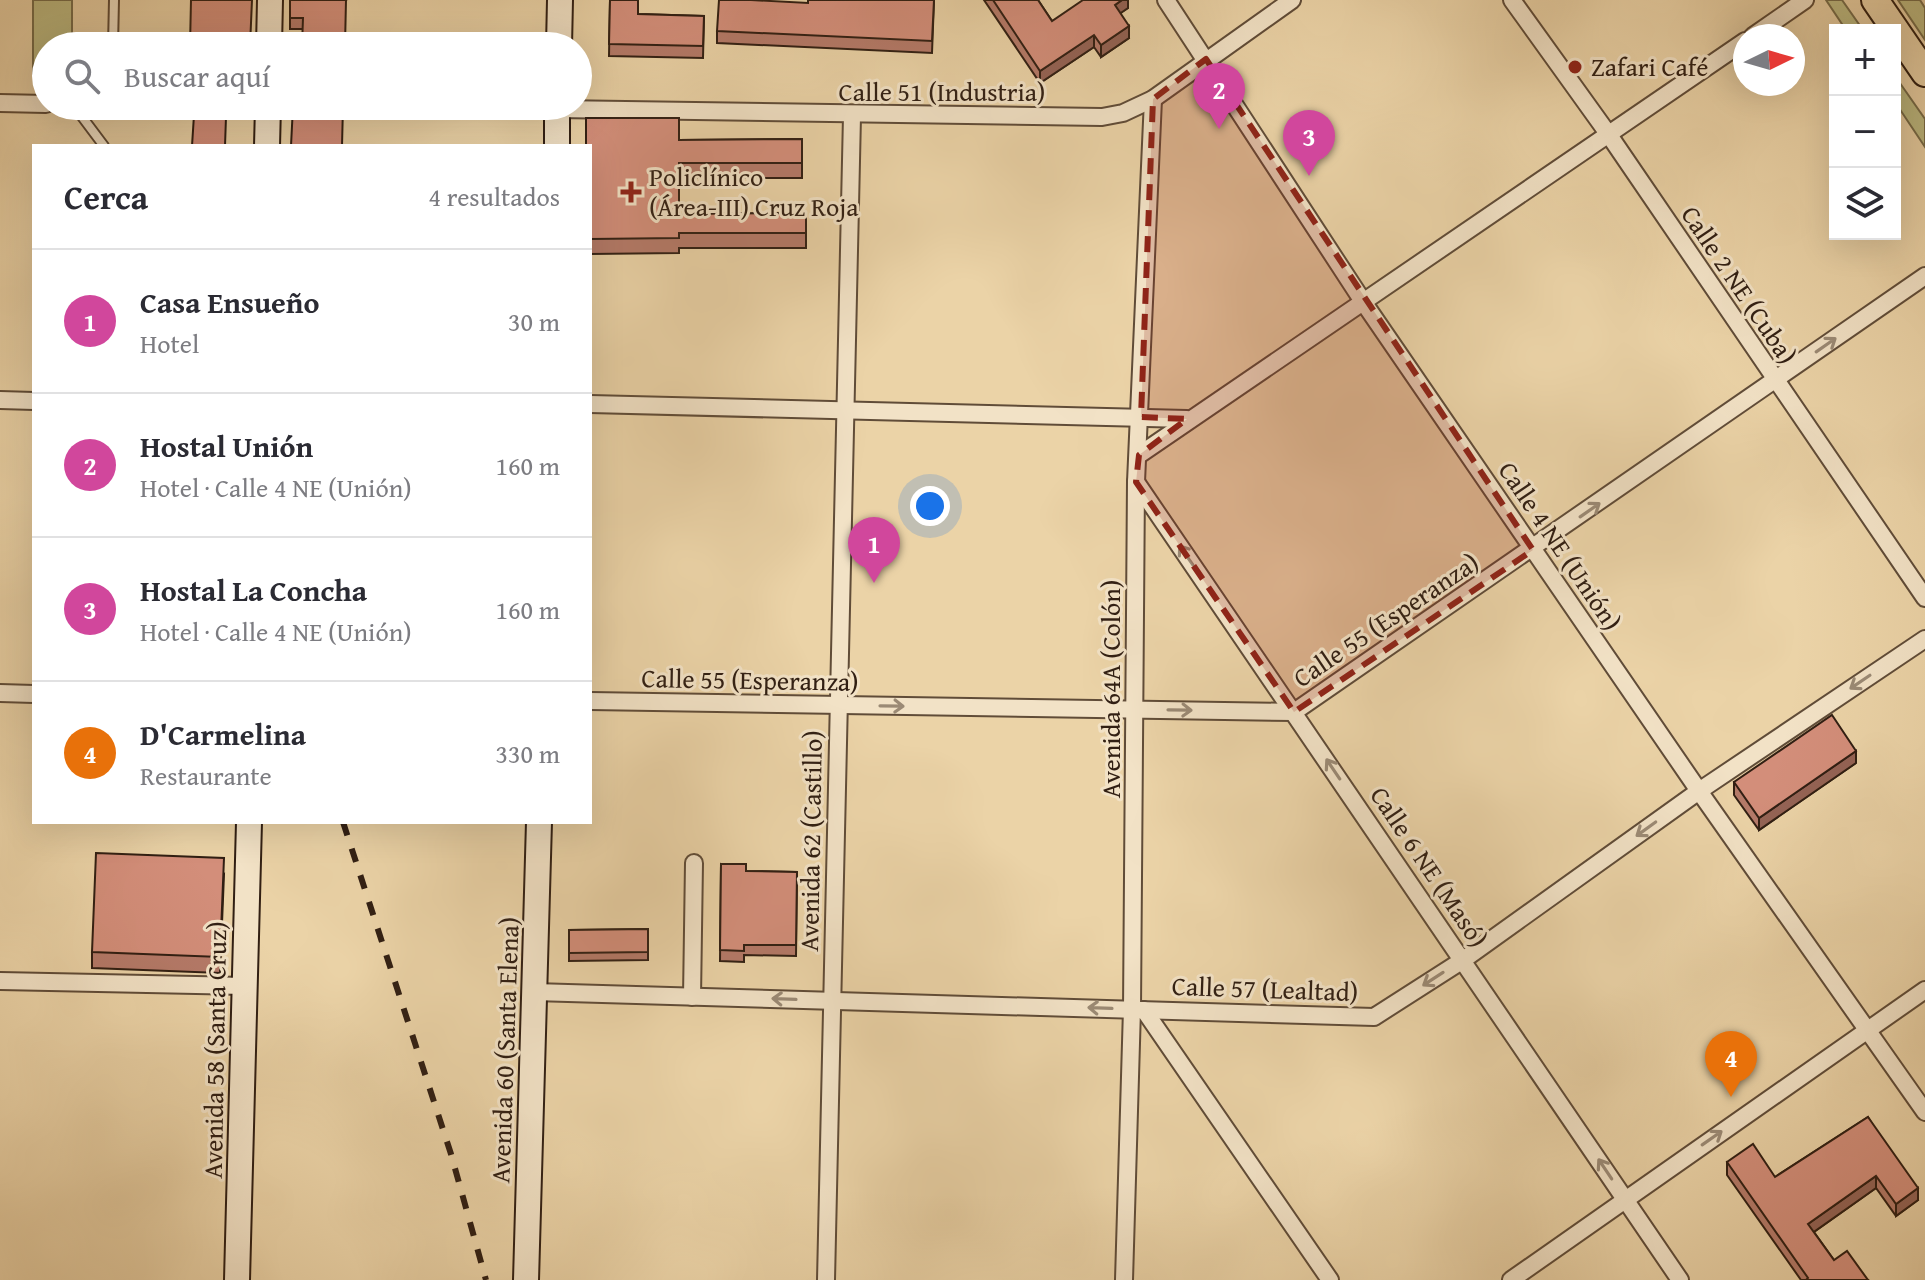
<!DOCTYPE html>
<html lang="es">
<head>
<meta charset="utf-8">
<style>
	body { margin:0; font-family:"Gentium Book Plus",serif; background:#f2f2f3; color:#2b2b33 }
	.controls { position:absolute; right:24px; top:24px; display:grid; overflow:hidden; border-radius:0px; box-shadow:0 8px 32px #0002 }
	.controls button { width:72px; height:72px; display:grid; place-items:center; padding:0; border:0; border-bottom:2px solid #e1e1e2; background:#fff; color:#2b2b33; font:40px sans-serif }
	.compass { position:absolute; left:1733px; top:24px; width:72px; height:72px; border-radius:50%; background:#fff; box-shadow:0 8px 32px #0002; rotate:85deg }
	.you { position:absolute; left:930px; top:506px; width:28px; height:28px; margin:-20px; border:6px solid #fff; border-radius:50%; background:#1a73e8; box-shadow:0 0 0 12px #1a73e833 }
	.badge { display:grid; place-items:center; width:52px; height:52px; border-radius:50%; background:#8f2418; color:#fff; font-size:26px; font-weight:700 }
	.pin { position:absolute; translate:-50% -66px; filter:drop-shadow(0 2px 4px #0008) }
	.pin::after { content:''; position:absolute; top:42px; width:28px; height:24px; background:inherit; clip-path:polygon(0 0,100% 0,50% 100%) }
	.list { margin:0; padding:0; list-style:none }
	h2 { display:flex; justify-content:space-between; align-items:center; height:104px; margin:0; padding:0 32px; font-size:34px }
	h2 small { font-size:26px; font-weight:400; color:#7c7c81 }
	.list li { display:grid; grid-template-columns:52px 1fr auto; gap:24px; align-items:center; box-sizing:border-box; height:144px; padding:0 32px; border-top:2px solid #e1e1e2 }
	.list b { display:block; font-size:30px; white-space:nowrap }
	.list p { margin:0; font-size:26px; white-space:nowrap; color:#7c7c81 }
	.list em { font-size:26px; font-style:normal; color:#7c7c81 }
	.icon { flex:none; width:44px; height:44px; fill:none; stroke:currentColor; stroke-width:2; stroke-linecap:round; stroke-linejoin:round }
	.map { position:relative; flex:none; width:1925px; height:1280px; overflow:hidden }
	.search { position:absolute; background:#fff; box-shadow:0 8px 32px #0002; left:32px; top:32px; width:560px; height:88px; display:flex; align-items:center; gap:20px; box-sizing:border-box; padding:0 28px; border-radius:44px; color:#7c7c81; font-size:30px }
	.panel { position:absolute; background:#fff; box-shadow:0 8px 32px #0002; left:32px; top:144px; width:560px; height:680px; border-radius:0px }
	.map>svg:first-child { display:block }
	.green { fill:#bdbb83; stroke:#776d4b; stroke-width:2 }
	.lines { fill:none; stroke-linecap:round; stroke-linejoin:round }
	.lane-casing { stroke:#604c38; stroke-width:12 }
	.street-casing { stroke:#604c38; stroke-width:20 }
	.secondary-casing { stroke:#311f13; stroke-width:28 }
	.primary-casing { stroke:#311f13; stroke-width:30 }
	.lane { stroke:#f2e2c6; stroke-width:8 }
	.street { stroke:#f2e2c6; stroke-width:16 }
	.secondary { stroke:#f2e2c6; stroke-width:24 }
	.primary { stroke:#ebd3a7; stroke-width:26 }
	.rail { stroke:#311f13; stroke-width:6; stroke-dasharray:14 14; stroke-linecap:butt }
	.wall { fill:#b57a69; stroke:#311f13; stroke-width:2 }
	.shaded-wall { fill:#946355; stroke:#311f13; stroke-width:2 }
	.building { fill:#d38e7a; stroke:#311f13; stroke-width:2 }
	.oneway { stroke:#9b8a75 }
	.marked { fill:#8f2418; fill-opacity:0.2; stroke:#8f2418; stroke-width:6; stroke-dasharray:16 10; stroke-linejoin:round }
	.poi-dot { fill:#8f2418; stroke:#f2e2c6; stroke-width:3 }
	.labels { text-anchor:middle; stroke-width:6; stroke-linejoin:round; paint-order:stroke }
	.poi-label { font-size:26px; fill:#311f13; stroke:#f2e2c6; text-anchor:start }
	.street-label { font-size:26px; fill:#311f13; stroke:#f2e2c6 }
</style>
</head>
<body>
<div class="map">
<svg width="1925" height="1280" viewBox="0 0 1925 1280">
	<rect width="100%" height="100%" fill="#ebd3a7"/>
	<filter id="stains"><feTurbulence type="fractalNoise" baseFrequency=".0025" numOctaves="4"/><feColorMatrix values="0 0 0 0 .2 0 0 0 0 .09 0 0 0 0 .02 0 0 0 .5 -.17"/></filter>
	<radialGradient id="worn" r=".72"><stop offset=".6" stop-color="#630" stop-opacity="0"/><stop offset="1" stop-color="#630" stop-opacity=".3"/></radialGradient>
	<g class="green">
		<path d="M33,0H72V46H46V74H33Z"/>
		<path d="M1826,0H1842L1863,30H1846Z"/>
		<path d="M1898,0H1920L1925,8V40Z"/>
		<path d="M1895,76L1925,119V147L1895,102Z"/>
	</g>
	<g class="lines">
		<defs>
			<g id="lane">
				<path d="M113,46L114,0"/>
				<path d="M74,106L104,146"/>
			</g>
			<g id="street">
				<path d="M1166,0L1364,303L1699,791L1925,1112"/>
				<path d="M1512,0L1609,135L1925,598"/>
				<path d="M1753,36L1805,0"/>
				<path d="M0,103L46,104"/>
				<path d="M557,109L1102,117L1123,113L1153,99L1292,0"/>
				<path d="M0,400L34,401"/>
				<path d="M590,404L1187,419"/>
				<path d="M1139,455L1745,41"/>
				<path d="M1136,482L1680,1280"/>
				<path d="M0,693L34,694"/>
				<path d="M590,701L1294,712L1925,276"/>
				<path d="M0,981L245,986"/>
				<path d="M534,992L1374,1017L1463,960L1699,791L1925,639"/>
				<path d="M692,997L694,863"/>
				<path d="M1144,1010L1330,1280"/>
				<path d="M826,1280L852,116"/>
				<path d="M1124,1280L1132,1009L1136,482L1153,99"/>
				<path d="M1511,1280L1925,990"/>
			</g>
			<g id="secondary">
				<path d="M269,46L270,0"/>
				<path d="M559,46L560,0"/>
				<path d="M267,146L268,106"/>
				<path d="M557,146V106"/>
				<path d="M237,1280L249,822"/>
				<path d="M526,1280L539,822"/>
			</g>
			<path id="primary" d="M1875,0L1925,73"/>
		</defs>
		<use href="#lane" class="lane-casing"/>
		<use href="#street" class="street-casing"/>
		<use href="#secondary" class="secondary-casing"/>
		<use href="#primary" class="primary-casing"/>
		<use href="#lane" class="lane"/>
		<use href="#street" class="street"/>
		<use href="#secondary" class="secondary"/>
		<use href="#primary" class="primary"/>
		<path class="rail" d="M343,822L451,1154L486,1280"/>
	</g>
	<g class="wall">
		<path d="M290,0H346L302,29H290Z"/>
		<path d="M610,0L638,14L704,16L703,58L609,56Z"/>
		<path d="M934,0L932,53L717,43V31L808,3Z"/>
		<path d="M984,0H1038L1052,21L1128,0V8L1120,13L1129,38L1101,57L1094,47L1040,83Z"/>
		<path d="M802,139V178H679V214L806,213V248H679V253L590,254V146L679,140Z"/>
		<path d="M1856,763L1759,830L1734,795V782Z"/>
		<path d="M721,864L746,871L797,872L796,956L744,955V962L720,961Z"/>
		<path d="M224,874L220,973L92,968V952Z"/>
		<path d="M648,929V960L569,961V930Z"/>
		<path d="M1868,1117L1918,1200L1896,1216L1876,1188L1814,1232L1834,1260L1868,1280H1801L1727,1175V1162L1775,1177Z"/>
	</g>
	<g class="shaded-wall">
		<path d="M1122,0H1128V8L1115,17V5Z"/>
		<path d="M1129,26V38L1101,57V45Z"/>
		<path d="M1094,35V47L1040,83V71Z"/>
		<path d="M1856,751V763L1759,830V818Z"/>
		<path d="M1876,1176V1188L1808,1236V1224Z"/>
		<path d="M1918,1188V1200L1896,1216V1204Z"/>
	</g>
	<g class="building">
		<path d="M191,0H252L250,46H190Z"/>
		<path d="M290,0H346L345,46H302L303,18H290Z"/>
		<path d="M610,0H638V14L704,16L703,46L609,44Z"/>
		<path d="M719,0H751L808,3V0H934L932,41L717,31Z"/>
		<path d="M993,0H1038L1052,21L1083,0H1122L1115,5L1129,26L1101,45L1094,35L1040,71Z"/>
		<path d="M293,106H343L342,146H291Z"/>
		<path d="M194,115L226,117L225,146H192Z"/>
		<path d="M586,118H679V140L802,139V163H679V214L806,213V233H679V238L590,239V146H586Z"/>
		<path d="M1832,715L1856,751L1759,818L1734,782Z"/>
		<path d="M96,853L224,858L220,957L92,952Z"/>
		<path d="M721,864H746V871L797,872L796,945H744V951L720,950Z"/>
		<path d="M648,929V952L569,953V930Z"/>
		<path d="M1868,1117L1918,1188L1896,1204L1876,1176L1808,1224L1834,1260L1847,1251L1868,1280H1806L1808,1278L1727,1162L1753,1144L1775,1177Z"/>
	</g>
	<defs><path id="oneway-shaft" d="M-6 0H5M1.5-3L5.5 0L1.5 3" fill="none" stroke-width="1.6" stroke-linecap="round" stroke-linejoin="round" transform="scale(2)"/></defs>
	<g class="oneway">
		<use href="#oneway-shaft" transform="translate(1826 345) rotate(-35)"/>
		<use href="#oneway-shaft" transform="translate(1590 510) rotate(-35)"/>
		<use href="#oneway-shaft" transform="translate(1186 555) rotate(-125)"/>
		<use href="#oneway-shaft" transform="translate(1860 682) rotate(146)"/>
		<use href="#oneway-shaft" transform="translate(892 706) rotate(1)"/>
		<use href="#oneway-shaft" transform="translate(1180 710) rotate(1)"/>
		<use href="#oneway-shaft" transform="translate(1333 769) rotate(-124)"/>
		<use href="#oneway-shaft" transform="translate(1646 829) rotate(144)"/>
		<use href="#oneway-shaft" transform="translate(1433 979) rotate(147)"/>
		<use href="#oneway-shaft" transform="translate(784 999) rotate(-178)"/>
		<use href="#oneway-shaft" transform="translate(1100 1008) rotate(-178)"/>
		<use href="#oneway-shaft" transform="translate(1712 1138) rotate(-35)"/>
		<use href="#oneway-shaft" transform="translate(1605 1169) rotate(-124)"/>
	</g>
	<path class="marked" d="M1206,59L1533,550L1294,712L1136,482L1139,455L1187,419L1141,417L1153,99Z"/>
	<g class="poi-dot">
		<circle cx="1575" cy="67" r="8"/>
		<path d="M627 180h8v8h8v8h-8v8h-8v-8h-8v-8h8z"/>
	</g>
	<g class="labels">
		<g class="poi-label">
			<text x="1591" y="76">Zafari Café</text>
			<text x="649" y="186">Policlínico<tspan x="649" dy="30">(Área-III) Cruz Roja</tspan></text>
		</g>
		<g class="street-label">
			<text x="942" y="101">Calle 51 (Industria)</text>
			<text transform="translate(1739 285) rotate(56)" y="9">Calle 2 NE (Cuba)</text>
			<text transform="translate(1560 546) rotate(56)" y="9">Calle 4 NE (Unión)</text>
			<text transform="translate(1386 620) rotate(-34)" y="9">Calle 55 (Esperanza)</text>
			<text transform="translate(750 680) rotate(1)" y="9">Calle 55 (Esperanza)</text>
			<text transform="translate(1111 689) rotate(-90)" y="9">Avenida 64A (Colón)</text>
			<text transform="translate(811 841) rotate(-89)" y="9">Avenida 62 (Castillo)</text>
			<text transform="translate(1429 867) rotate(56)" y="9">Calle 6 NE (Masó)</text>
			<text transform="translate(1265 989) rotate(2)" y="9">Calle 57 (Lealtad)</text>
			<text transform="translate(215 1050) rotate(-89)" y="9">Avenida 58 (Santa Cruz)</text>
			<text transform="translate(505 1050) rotate(-88)" y="9">Avenida 60 (Santa Elena)</text>
		</g>
	</g>
	<rect width="100%" height="100%" filter="url(#stains)"/>
	<rect width="100%" height="100%" fill="url(#worn)"/>
</svg>
<div class="controls">
<button>+</button>
<button>−</button>
<button><svg class="icon" aria-label="layers" viewBox="0 0 24 24"><path d="M12 4l9 5-9 5-9-5zM3 14l9 5 9-5"/></svg></button>
</div>
<svg class="compass" viewBox="-18 -18 36 36"><path d="M0-13l5 13h-10z" fill="#e53935"/><path d="M0 13l5-13h-10z" fill="#7c7c81"/></svg>
<div class="you"></div>
<div class="pin badge" style="left:874px;top:583px;background:#d1479c">1</div>
<div class="pin badge" style="left:1219px;top:129px;background:#d1479c">2</div>
<div class="pin badge" style="left:1309px;top:176px;background:#d1479c">3</div>
<div class="pin badge" style="left:1731px;top:1097px;background:#e8710a">4</div>
<div class="search"><svg class="icon" aria-label="search" viewBox="0 0 24 24"><circle cx="10" cy="10" r="6"/><path d="M15 15l6 6"/></svg>Buscar aquí</div>
<section class="panel">
<h2>Cerca<small>4 resultados</small></h2>
<ul class="list">
<li><span class="badge" style="background:#d1479c">1</span><div><b>Casa Ensueño</b><p>Hotel</p></div><em>30 m</em></li>
<li><span class="badge" style="background:#d1479c">2</span><div><b>Hostal Unión</b><p>Hotel · Calle 4 NE (Unión)</p></div><em>160 m</em></li>
<li><span class="badge" style="background:#d1479c">3</span><div><b>Hostal La Concha</b><p>Hotel · Calle 4 NE (Unión)</p></div><em>160 m</em></li>
<li><span class="badge" style="background:#e8710a">4</span><div><b>D'Carmelina</b><p>Restaurante</p></div><em>330 m</em></li>
</ul>
</section>
</div>
</body>
</html>
